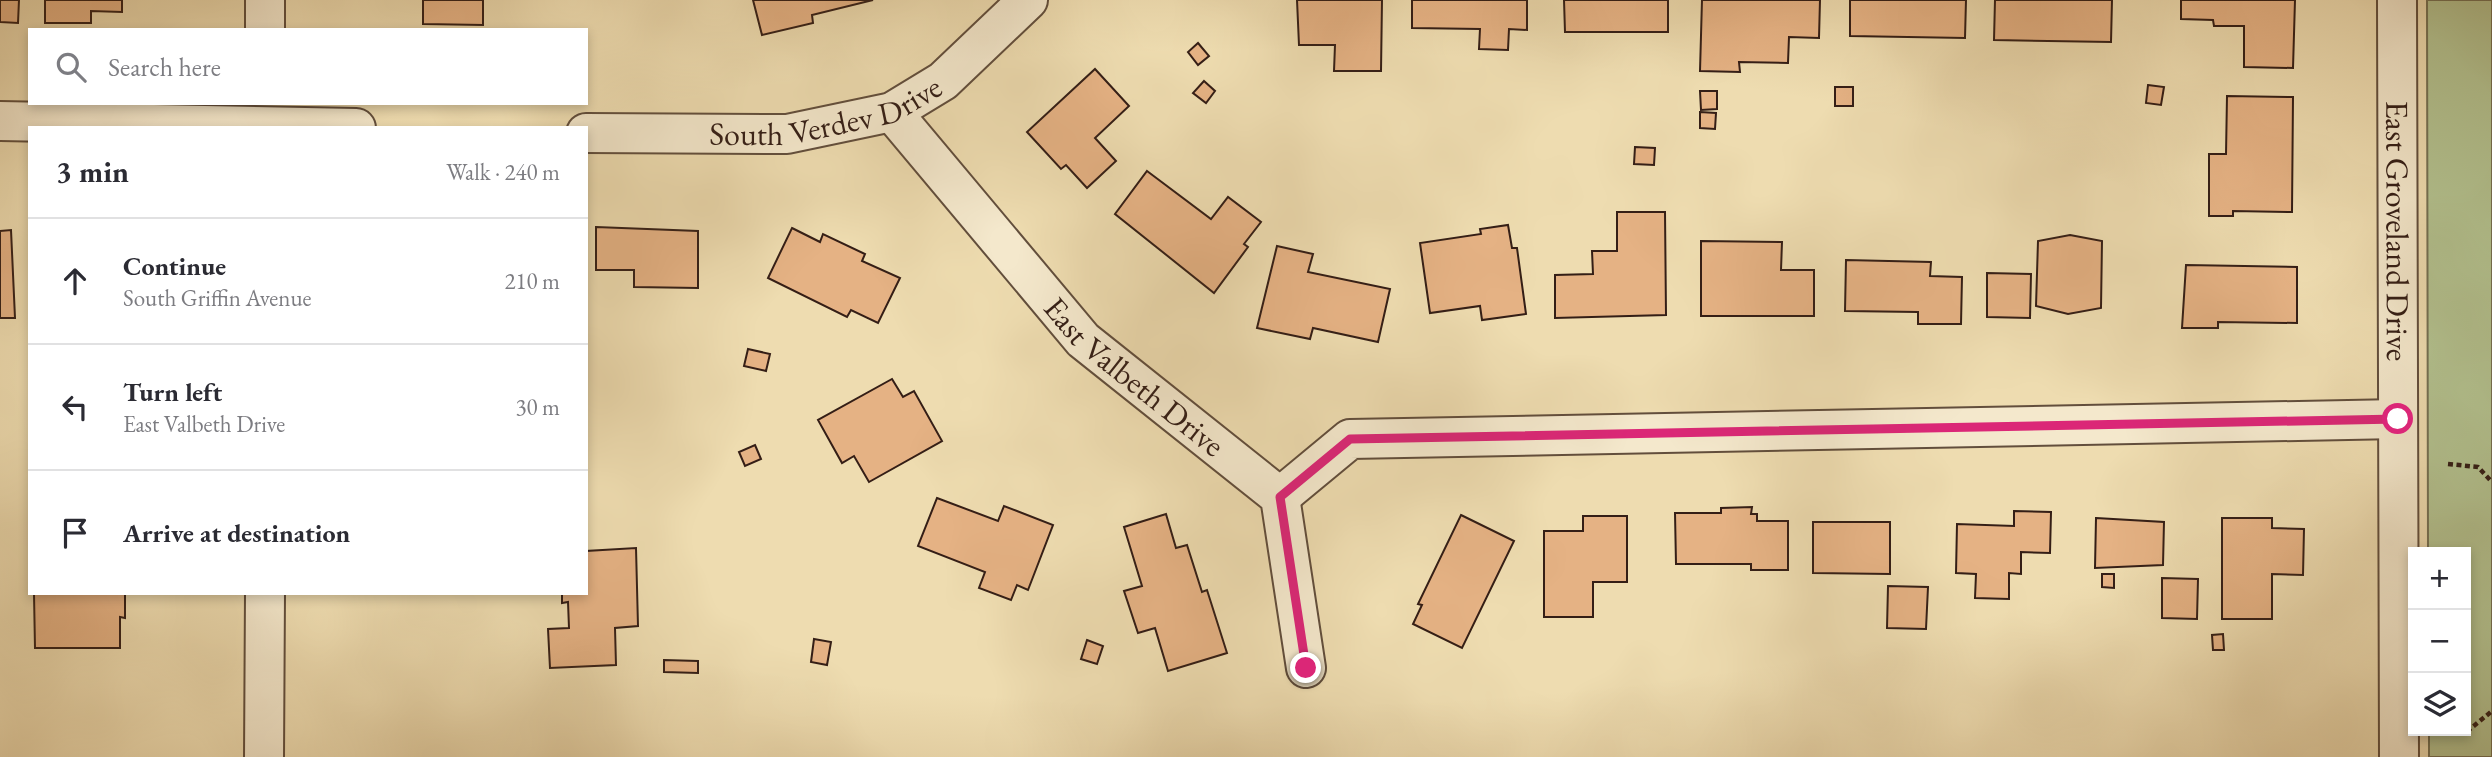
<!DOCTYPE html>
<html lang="en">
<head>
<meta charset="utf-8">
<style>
	body { margin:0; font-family:"EB Garamond",serif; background:#f2f2f3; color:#2b2b33 }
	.controls { position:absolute; right:21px; bottom:21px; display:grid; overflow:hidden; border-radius:0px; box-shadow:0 4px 10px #0003 }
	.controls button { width:63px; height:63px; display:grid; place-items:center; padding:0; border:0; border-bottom:2px solid #e1e1e2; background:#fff; color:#2b2b33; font:35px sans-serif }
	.stop { position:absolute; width:21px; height:21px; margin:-16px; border:5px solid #db2777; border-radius:50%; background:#fff }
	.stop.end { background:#db2777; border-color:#fff; box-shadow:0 2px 7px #0008 }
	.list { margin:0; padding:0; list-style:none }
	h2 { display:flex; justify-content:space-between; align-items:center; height:91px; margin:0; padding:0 28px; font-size:30px }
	h2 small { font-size:23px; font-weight:400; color:#7c7c81 }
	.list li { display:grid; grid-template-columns:46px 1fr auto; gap:21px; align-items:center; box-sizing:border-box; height:126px; padding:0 28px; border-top:2px solid #e1e1e2 }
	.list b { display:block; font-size:26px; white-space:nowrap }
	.list p { margin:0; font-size:23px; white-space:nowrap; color:#7c7c81 }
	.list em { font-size:23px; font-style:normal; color:#7c7c81 }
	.icon { flex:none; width:38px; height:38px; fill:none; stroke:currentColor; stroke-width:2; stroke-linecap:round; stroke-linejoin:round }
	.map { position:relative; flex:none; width:2492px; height:757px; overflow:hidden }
	.search { position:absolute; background:#fff; box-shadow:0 4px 10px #0003; left:28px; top:28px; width:560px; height:77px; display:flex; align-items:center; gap:18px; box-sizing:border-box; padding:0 24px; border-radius:0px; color:#7c7c81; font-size:26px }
	.panel { position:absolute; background:#fff; box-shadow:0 4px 10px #0003; left:28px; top:126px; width:560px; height:469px; border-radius:0px }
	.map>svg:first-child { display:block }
	.green { fill:#b3c290; stroke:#747053; stroke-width:2 }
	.building { fill:#e5b284; stroke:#341e16; stroke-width:2 }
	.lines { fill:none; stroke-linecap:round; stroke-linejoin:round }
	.minor-casing { stroke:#624e3c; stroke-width:42 }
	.path { stroke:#341e16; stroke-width:4.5; stroke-dasharray:5 3.5; stroke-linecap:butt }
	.minor { stroke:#f4e8cc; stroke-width:38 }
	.route { stroke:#db2777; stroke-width:9 }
	.labels { text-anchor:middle; stroke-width:5; stroke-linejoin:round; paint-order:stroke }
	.street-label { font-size:32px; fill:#341e16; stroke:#f4e8cc }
</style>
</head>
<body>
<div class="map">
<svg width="2492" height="757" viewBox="0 0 2492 757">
	<rect width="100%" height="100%" fill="#eedcb0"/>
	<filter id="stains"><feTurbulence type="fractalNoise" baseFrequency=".00286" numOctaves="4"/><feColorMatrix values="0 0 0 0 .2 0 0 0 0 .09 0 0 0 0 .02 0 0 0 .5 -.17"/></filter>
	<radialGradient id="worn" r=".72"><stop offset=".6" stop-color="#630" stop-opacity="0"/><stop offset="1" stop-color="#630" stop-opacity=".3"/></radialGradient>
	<path class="green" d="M2427,0H2492V757H2429V731H2466V552H2428Z"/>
	<g class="building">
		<path d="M0,0H19L18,23L0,22Z"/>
		<path d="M45,0H122V12L91,11V23H45Z"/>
		<path d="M423,0H483V25L423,24Z"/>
		<path d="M753,0H873L812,15L813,23L762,35Z"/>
		<path d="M1297,0H1382L1381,71H1334L1335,45H1299Z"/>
		<path d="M1412,0H1527V30L1509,29L1508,50L1479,49L1480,29L1412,28Z"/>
		<path d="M1564,0H1668V32H1565Z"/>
		<path d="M1702,0H1820L1819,38L1789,37L1788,63L1739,62L1740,72L1700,71Z"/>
		<path d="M1850,0H1966L1965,38L1850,36Z"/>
		<path d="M1995,0H2112L2111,42L1994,40Z"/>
		<path d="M2181,0H2295L2293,68L2244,67V26H2214L2213,20L2181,19Z"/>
		<path d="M1198,43L1209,56L1198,65L1188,52Z"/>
		<path d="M1095,69L1129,106L1095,138L1116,161L1087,188L1066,165L1061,169L1027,132Z"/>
		<path d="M1204,81L1215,91L1206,103L1193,93Z"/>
		<path d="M2148,85L2164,87L2161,105L2146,103Z"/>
		<rect x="1835" y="87" width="18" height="19"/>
		<path d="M1700,91H1717V109L1701,110Z"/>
		<path d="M2227,96L2293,97L2292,212L2233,211V216H2209V154H2226Z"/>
		<path d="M1700,112L1716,113L1715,129L1700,128Z"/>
		<path d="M1635,147L1655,148L1654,165L1634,164Z"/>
		<path d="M1147,171L1211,219L1228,197L1261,222L1244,244L1248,247L1214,293L1115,214Z"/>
		<path d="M1617,212H1665L1666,315L1555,318V275L1593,274L1592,251H1617Z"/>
		<path d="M1508,225L1512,248H1517L1526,314L1482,320L1480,306L1430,313L1420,243L1481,234L1480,229Z"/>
		<path d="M596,227L698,231V288L634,287V270H596Z"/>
		<path d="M792,228L820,242L823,234L865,254L862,261L900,278L878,323L851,310L847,317L768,278Z"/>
		<path d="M11,230L15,318H0V231Z"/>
		<path d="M2070,235L2102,241L2101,308L2068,314L2036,306L2038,241Z"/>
		<path d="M1701,241L1782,242L1781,270H1814V316H1701Z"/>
		<path d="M1277,246L1313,254L1308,272L1390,289L1378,342L1313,328L1310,339L1257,328Z"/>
		<path d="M1846,260L1931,262L1930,276L1962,277L1961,324H1918V312L1845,311Z"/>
		<path d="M2186,265L2297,267V323L2218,322V328H2182Z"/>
		<path d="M1987,273L2031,274L2030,318L1987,317Z"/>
		<path d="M748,349L770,354L766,371L744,366Z"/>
		<path d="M892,379L903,397L914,391L942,441L869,482L854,456L842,463L818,420Z"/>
		<path d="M755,445L761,459L745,466L739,452Z"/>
		<path d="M937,498L998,521L1004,506L1053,525L1028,590L1017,585L1011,600L979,588L985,572L918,546Z"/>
		<path d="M1752,507L1751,514H1757V521H1788V570H1751V564H1676L1675,513H1721V508Z"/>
		<path d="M2014,511L2051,512L2050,553L2021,552V574L2009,573V599L1975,598L1976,574L1956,573L1957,524L2014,526Z"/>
		<path d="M1166,514L1176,548L1187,545L1202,592L1207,590L1227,653L1168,671L1155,628L1138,633L1124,591L1142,586L1124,527Z"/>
		<path d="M1461,515L1514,541L1462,648L1413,624L1422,605L1418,604Z"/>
		<path d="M1583,516H1627V582H1593V617H1544V531H1583Z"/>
		<path d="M2096,518L2164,522L2163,565L2095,568Z"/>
		<path d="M2222,518H2272V528L2304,529L2303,575L2272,574V619H2222Z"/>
		<path d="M1813,522H1890V574L1813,573Z"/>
		<path d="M636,548L638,626L615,628L616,665L550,668L548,629L569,628L568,602L562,603V593H586V551Z"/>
		<path d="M2102,574H2114V588L2102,587Z"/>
		<path d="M2162,578L2198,579L2197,619L2162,618Z"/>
		<path d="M1888,586L1928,587L1926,629L1887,628Z"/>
		<path d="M125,593V618L120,617V648H35L34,594Z"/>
		<path d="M2223,634L2224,650H2213L2212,635Z"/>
		<path d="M814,639L831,642L827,665L811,662Z"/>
		<path d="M1087,640L1103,646L1097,664L1081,659Z"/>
		<path d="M664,660L698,661V673L664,672Z"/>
	</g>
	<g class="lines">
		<defs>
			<g id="minor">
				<path id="s1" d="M2397,0L2399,757"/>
				<path d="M265,30V0"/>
				<path id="s2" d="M892,112L1083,340L1280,497L1306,668"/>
				<path d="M0,121L356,128"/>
				<path id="s3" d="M586,133L787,134L892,112L943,81L1028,0"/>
				<path d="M1280,497L1350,439L2398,419"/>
				<path d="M264,757L265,593"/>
			</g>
		</defs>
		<use href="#minor" class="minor-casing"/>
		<g class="path">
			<path d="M2448,464L2478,467L2492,482"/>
			<path d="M2466,729H2470L2492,711"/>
		</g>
		<use href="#minor" class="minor"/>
	</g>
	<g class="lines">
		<path class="route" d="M1306,668L1280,497L1350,439L2398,419"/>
	</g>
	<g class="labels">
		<g class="street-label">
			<text dy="11" stroke="none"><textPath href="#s3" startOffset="243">South Verdev Drive</textPath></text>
			<text dy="11" stroke="none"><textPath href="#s1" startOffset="231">East Groveland Drive</textPath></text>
			<text dy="11" stroke="none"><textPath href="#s2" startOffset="360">East Valbeth Drive</textPath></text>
		</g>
	</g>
	<rect width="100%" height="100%" filter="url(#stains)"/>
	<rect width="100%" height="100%" fill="url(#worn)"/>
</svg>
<div class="controls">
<button>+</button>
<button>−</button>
<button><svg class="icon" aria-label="layers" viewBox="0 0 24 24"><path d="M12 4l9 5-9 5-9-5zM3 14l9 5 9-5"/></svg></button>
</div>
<div class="stop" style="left:2398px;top:419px"></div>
<div class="stop end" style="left:1306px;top:668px"></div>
<div class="search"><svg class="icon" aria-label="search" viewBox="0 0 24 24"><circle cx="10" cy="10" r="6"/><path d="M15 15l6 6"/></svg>Search here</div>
<section class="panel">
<h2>3 min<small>Walk · 240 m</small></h2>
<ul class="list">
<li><svg class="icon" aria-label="ahead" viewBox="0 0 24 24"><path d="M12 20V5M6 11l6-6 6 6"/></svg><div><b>Continue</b><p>South Griffin Avenue</p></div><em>210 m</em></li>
<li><svg class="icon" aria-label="left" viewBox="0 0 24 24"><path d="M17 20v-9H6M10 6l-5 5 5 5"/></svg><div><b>Turn left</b><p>East Valbeth Drive</p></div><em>30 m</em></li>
<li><svg class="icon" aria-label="arrive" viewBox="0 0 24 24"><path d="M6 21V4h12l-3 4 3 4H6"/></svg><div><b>Arrive at destination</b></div></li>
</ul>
</section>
</div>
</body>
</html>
